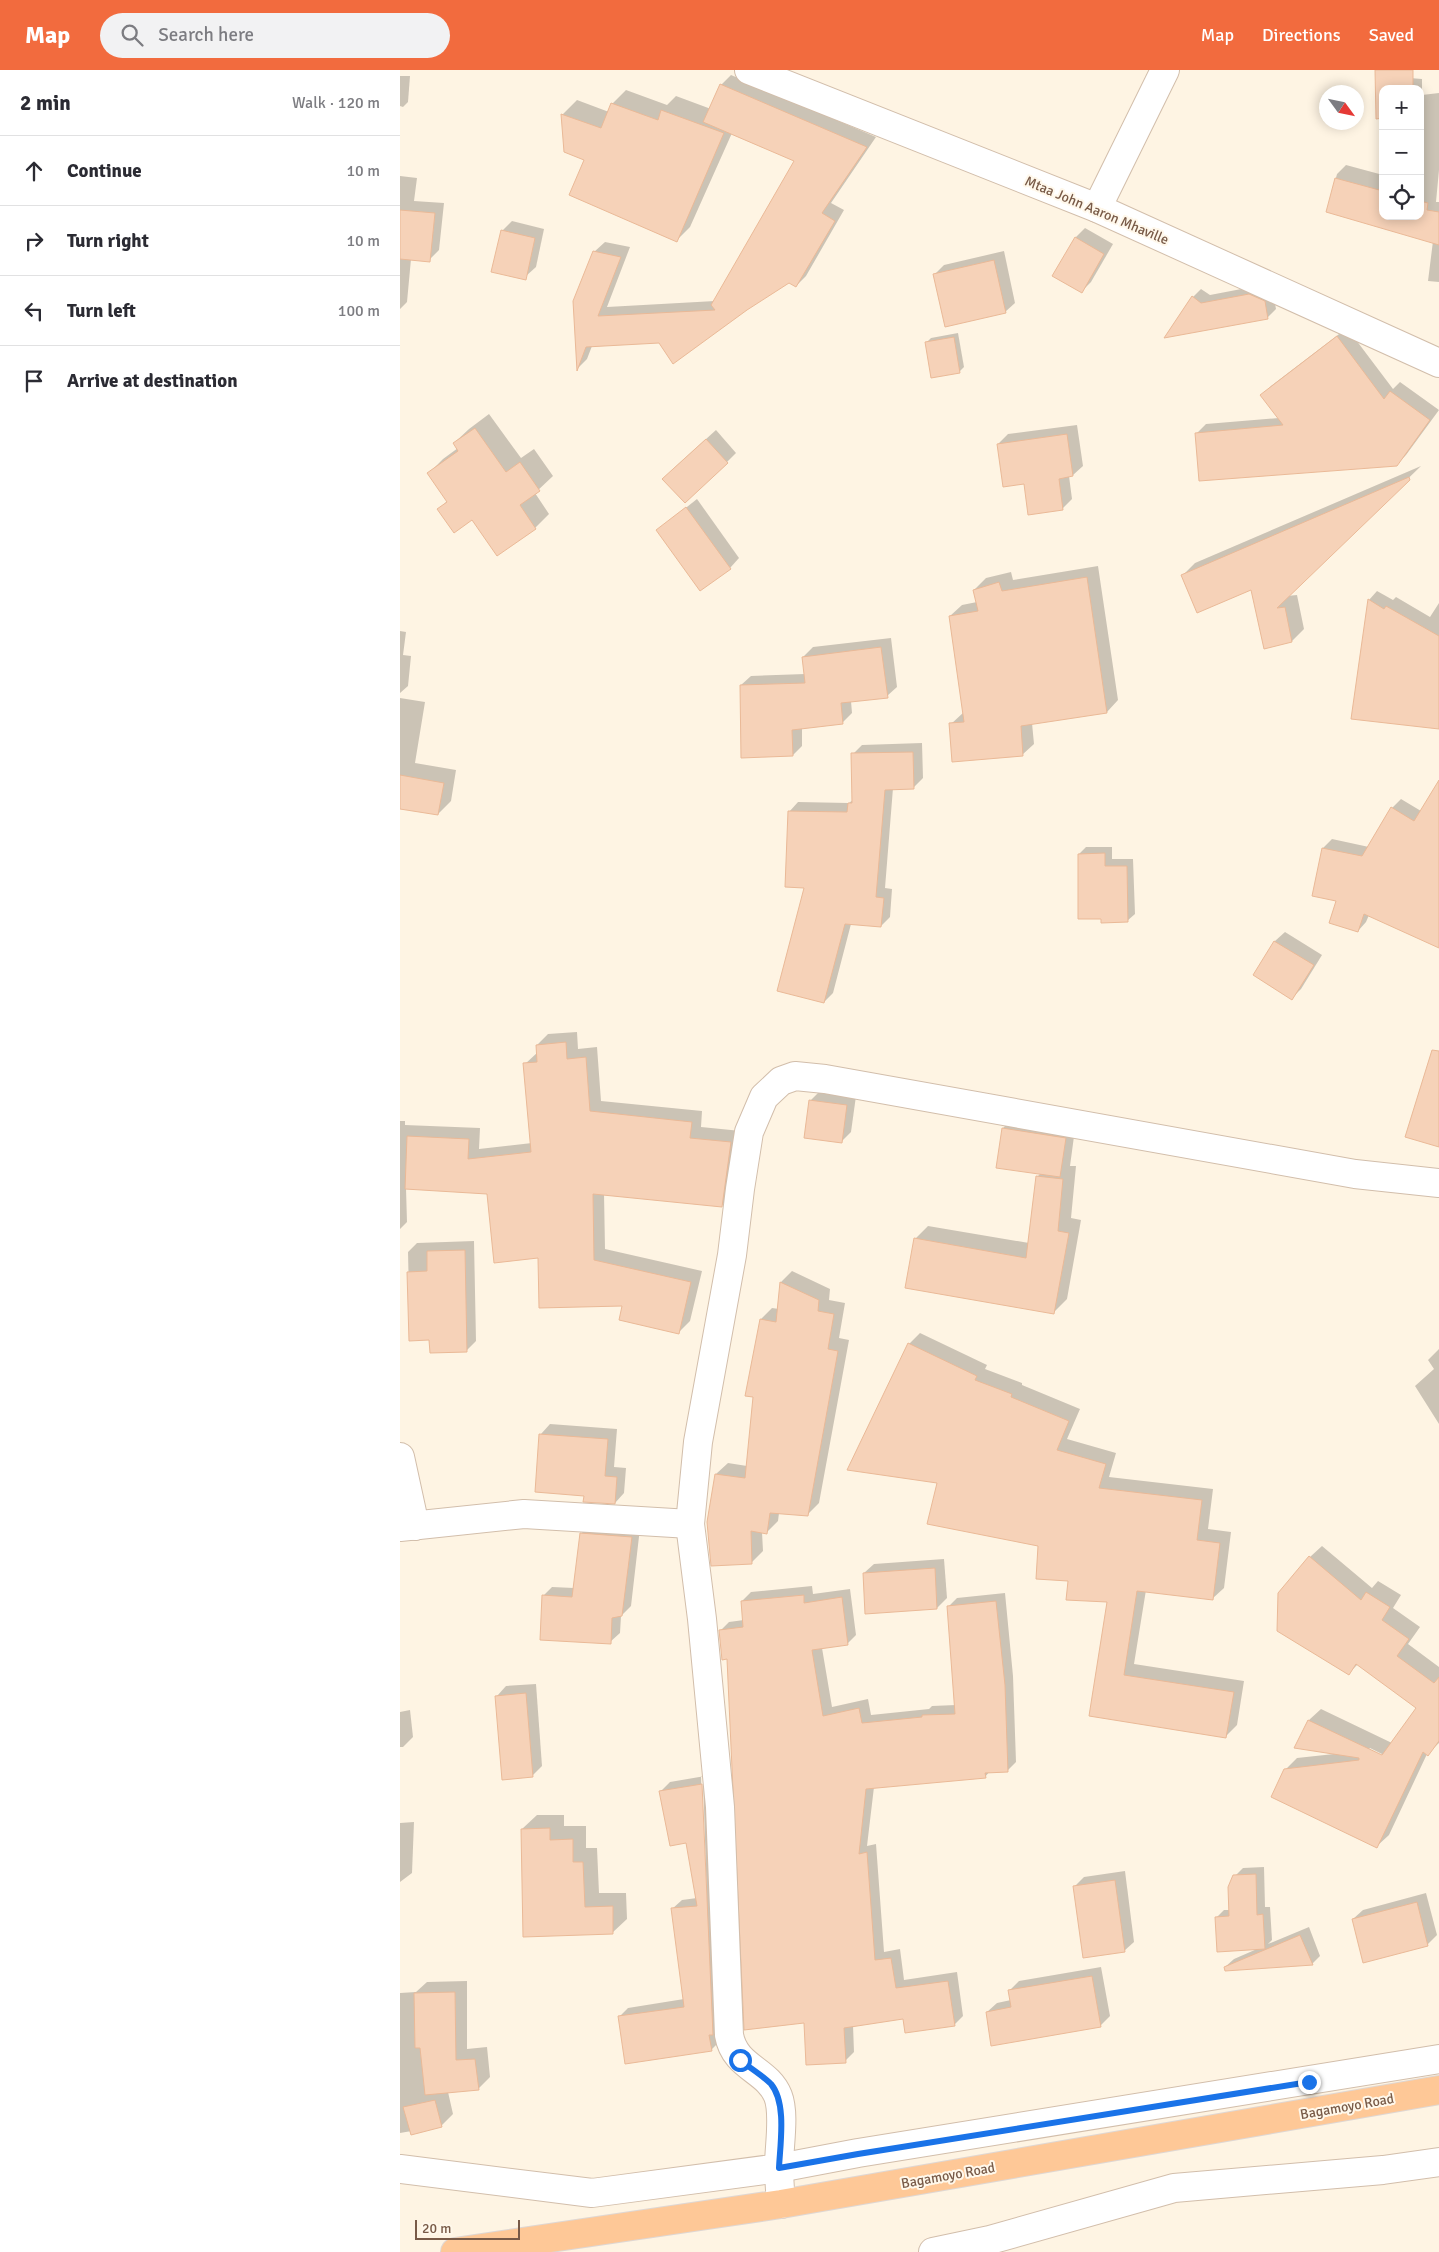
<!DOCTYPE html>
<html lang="en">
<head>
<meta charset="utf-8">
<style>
	body { margin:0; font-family:Signika,sans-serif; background:#f2f2f3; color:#2b2b33 }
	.controls { position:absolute; right:15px; top:15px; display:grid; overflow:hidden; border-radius:10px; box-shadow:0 2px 12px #0003 }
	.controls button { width:45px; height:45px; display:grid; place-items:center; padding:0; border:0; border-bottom:1px solid #e1e1e2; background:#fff; color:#2b2b33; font:25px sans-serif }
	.compass { position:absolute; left:919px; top:15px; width:45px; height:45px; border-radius:50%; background:#fff; box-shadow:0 2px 12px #0003; rotate:123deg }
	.scale { position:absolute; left:15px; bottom:12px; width:105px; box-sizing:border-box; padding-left:5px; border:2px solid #785a47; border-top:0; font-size:14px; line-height:18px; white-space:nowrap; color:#785a47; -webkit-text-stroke:4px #fff8eb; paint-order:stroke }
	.stop { position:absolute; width:15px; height:15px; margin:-11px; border:4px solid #1a73e8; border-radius:50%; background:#fff }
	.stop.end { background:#1a73e8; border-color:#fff; box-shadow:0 1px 5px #0008 }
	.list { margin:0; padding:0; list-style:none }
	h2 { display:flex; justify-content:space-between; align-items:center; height:65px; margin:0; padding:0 20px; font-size:21px }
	h2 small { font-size:16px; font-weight:400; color:#7c7c81 }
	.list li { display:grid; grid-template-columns:32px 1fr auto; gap:15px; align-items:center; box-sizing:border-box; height:70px; padding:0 20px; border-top:1px solid #e1e1e2 }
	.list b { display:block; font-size:19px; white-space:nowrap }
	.list em { font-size:16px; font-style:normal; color:#7c7c81 }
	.icon { flex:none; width:28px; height:28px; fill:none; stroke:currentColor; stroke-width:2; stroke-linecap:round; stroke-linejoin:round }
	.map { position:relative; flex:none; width:1039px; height:2182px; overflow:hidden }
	header { display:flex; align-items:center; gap:30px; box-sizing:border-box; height:70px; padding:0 25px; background:#f26b3e; color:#fff }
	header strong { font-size:24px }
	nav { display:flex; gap:28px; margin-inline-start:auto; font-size:18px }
	.search { width:350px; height:45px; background:#f2f2f3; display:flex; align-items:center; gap:12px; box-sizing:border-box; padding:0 18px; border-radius:28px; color:#7c7c81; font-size:19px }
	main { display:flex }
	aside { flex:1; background:#fff }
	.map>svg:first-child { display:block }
	.shadow { fill:#0003; fill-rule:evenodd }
	.building { fill:#f6d2b8; stroke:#eab997 }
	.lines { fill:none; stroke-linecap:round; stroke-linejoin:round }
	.minor-casing { stroke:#d2beab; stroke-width:30 }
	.trunk-casing { stroke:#dfd7d3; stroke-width:30 }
	.minor { stroke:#fff; stroke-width:28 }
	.trunk { stroke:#fec897; stroke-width:28 }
	.route { stroke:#1a73e8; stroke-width:6 }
	.labels { text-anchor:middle; stroke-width:4; stroke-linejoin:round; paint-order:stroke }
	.street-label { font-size:14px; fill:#785a47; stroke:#fff8eb }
</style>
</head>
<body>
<header>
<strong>Map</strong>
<div class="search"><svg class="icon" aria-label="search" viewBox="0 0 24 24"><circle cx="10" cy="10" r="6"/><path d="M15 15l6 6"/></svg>Search here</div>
<nav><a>Map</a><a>Directions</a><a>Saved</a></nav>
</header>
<main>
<aside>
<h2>2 min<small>Walk · 120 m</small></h2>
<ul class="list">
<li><svg class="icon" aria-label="ahead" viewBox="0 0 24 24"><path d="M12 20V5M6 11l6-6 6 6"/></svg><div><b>Continue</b></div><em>10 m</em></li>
<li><svg class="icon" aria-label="right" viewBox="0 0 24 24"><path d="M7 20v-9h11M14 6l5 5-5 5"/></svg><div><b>Turn right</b></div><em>10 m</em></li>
<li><svg class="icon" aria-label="left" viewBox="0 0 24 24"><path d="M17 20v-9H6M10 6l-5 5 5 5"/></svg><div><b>Turn left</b></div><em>100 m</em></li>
<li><svg class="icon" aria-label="arrive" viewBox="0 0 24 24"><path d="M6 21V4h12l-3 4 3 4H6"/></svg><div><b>Arrive at destination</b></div></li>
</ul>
</aside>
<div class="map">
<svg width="1039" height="2182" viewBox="0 0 1039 2182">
	<rect width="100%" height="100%" fill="#fef4e3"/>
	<g class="shadow">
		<path d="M331,5L476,67L431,133L444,140L406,206L396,216L389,212L259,271L192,276L187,289L178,298L194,182L205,172L230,177L207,237L315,231L396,90L332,63L290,157L276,171L186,89L165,81L163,44L177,30L209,42L212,34L226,20L267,35L276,26L311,39L321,15Z"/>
		<path d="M0,6H10L8,32L3,37L0,36Z"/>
		<path d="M985,6L1022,9V25L1039,23V100L1036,132H1039V212L1028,211L1033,171L927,141L937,104L946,95L983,105V146H1020V19H983V47H977V14Z"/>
		<path d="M0,106L17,108L14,131L44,133L39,180L29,190L11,189L7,232L0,239Z"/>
		<path d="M112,151L144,159L136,197L126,206L102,161Z"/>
		<path d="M685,158L713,174L691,212L681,222L654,205L676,167Z"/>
		<path d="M604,181L615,233L605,242L535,204L544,195Z"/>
		<path d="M857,216L873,223L876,239L868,247L766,267L793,227L801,219L810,225Z"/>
		<path d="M947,258L993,319L1000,312L1039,340L1006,385L996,395L797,363L806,354L879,348L862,325L871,316Z"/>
		<path d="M558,263L564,297L559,302L526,273L531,268Z"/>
		<path d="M89,344L121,388L134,379L153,406L135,423L149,444L135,458L72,448L39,439L48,430L29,403L43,389L58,378L54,373L69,359Z"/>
		<path d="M677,355L683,396L673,405L669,406L672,429L662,439L625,412L598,374L608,364Z"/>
		<path d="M316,360L336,383L327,392L273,399Z"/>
		<path d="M1021,396L887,526L897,525L904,559L892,571L865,578L852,518L783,505L795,493Z"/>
		<path d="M297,429L339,488L330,498L258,460Z"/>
		<path d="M698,496L718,630L707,642L632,653L634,674L622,685L551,654L564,642L550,546L562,535L577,532L574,520L586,508L611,502L613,510Z"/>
		<path d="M977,521L993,530L996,527L1030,547L1039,533V658L969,530Z"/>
		<path d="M0,561L6,562L3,585L11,586L8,616L0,623Z"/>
		<path d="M491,568L497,617L487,626L451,631L452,643L442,653L402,658V676L393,685L341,615L351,606L405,604L403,587L413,577Z"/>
		<path d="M0,628L25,632L15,693L56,700L51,731L38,744L0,738Z"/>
		<path d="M522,673L523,708L514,717L493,718L485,818L492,819L490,847L481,856L451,854L433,923L424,932L406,816L389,742L398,732L449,733L454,729L453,684L462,675Z"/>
		<path d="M1039,712V877L969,845L966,852L958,861L938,830L913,825L923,778L932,769L969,777L992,738L1001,729L1021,741Z"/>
		<path d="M686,777H712V789H733L735,844L727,851L679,784Z"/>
		<path d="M885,862L922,885L901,919L892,928L854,905L875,871Z"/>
		<path d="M177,962L178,979L197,977L201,1031L302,1041L301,1057L341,1061L333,1124L322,1135L204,1123L205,1179L302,1201L290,1251L279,1262L223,1235L139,1187L88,1122L6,1118L7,1152L0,1159V1051H5V1055L80,1058L79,1079L132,1073L125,994L138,982L137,975L148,964Z"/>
		<path d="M420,1021L456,1026L451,1062L442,1071L411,1030Z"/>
		<path d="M612,1049L675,1059L670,1096H676L671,1148L681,1150L667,1229L654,1242L515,1169L528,1156L629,1173L637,1107L641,1103L603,1058Z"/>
		<path d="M74,1171L76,1271L66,1281L31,1269L10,1270L8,1182L17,1173Z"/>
		<path d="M392,1201L430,1219L429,1230L445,1233L439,1268L449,1270L419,1433L407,1445L379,1443L378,1451L366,1463L362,1462L363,1481L352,1492L309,1452L316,1404L328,1393L347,1396L361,1249L372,1238L379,1239L381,1212Z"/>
		<path d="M520,1263L587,1295L585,1299L622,1313V1315L680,1339L667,1369L716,1383L709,1407L813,1419L808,1459L831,1462L824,1518L812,1529L746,1520L734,1594L844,1611L837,1655L826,1666L690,1645L708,1531L669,1510L640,1475L538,1412L509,1274Z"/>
		<path d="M1039,1279V1354L1015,1316L1034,1299L1028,1290Z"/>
		<path d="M150,1354L217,1359L214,1397L226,1398L224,1423L215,1433L186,1424L136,1421L141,1364Z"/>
		<path d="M190,1454L240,1458L231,1536L221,1546L220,1563L210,1572L143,1526L152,1517L174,1518L181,1464Z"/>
		<path d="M922,1476L972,1518L978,1511L1001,1525L993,1538L1020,1557L1008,1574L1039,1597V1673L1027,1684L989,1765L977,1776L885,1700L897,1688L934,1684L909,1650L921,1639L992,1673L1018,1638L958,1594L948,1604L910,1487ZM970,1678L988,1687L987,1689L968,1680Z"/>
		<path d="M544,1489L547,1528L537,1538L464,1503L474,1494Z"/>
		<path d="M412,1516L413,1524L450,1519L456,1565L447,1574L422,1578L432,1637L468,1629L471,1645L529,1639L532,1636L556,1635L548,1537L557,1528L605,1523L613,1606L616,1692L607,1701H590L585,1707L474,1717L467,1776L476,1774L484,1882L500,1879L504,1910L557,1902L563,1946L554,1955L505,1947L453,1955L454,1982L445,1991L405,1951L328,1588L320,1561L329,1552L344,1550L342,1531L351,1522Z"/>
		<path d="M136,1614L142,1696L132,1706L97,1626L106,1616Z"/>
		<path d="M10,1640L13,1667L3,1677H0V1642Z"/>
		<path d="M311,1705L320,1971L311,1980L219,1947L228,1938L284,1929L272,1839L282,1830L297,1828L287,1772L261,1721L270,1712ZM301,1707H303L307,1832L306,1826Z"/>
		<path d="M137,1745H164V1756H186V1778H197L199,1823H226L227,1849L212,1863L124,1866L122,1759Z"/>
		<path d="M14,1752L12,1803L0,1812V1753Z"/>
		<path d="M864,1797L865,1837H870L872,1870L868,1874L909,1857L920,1886L912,1894L825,1897L834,1889L857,1879L816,1848L824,1840H830L835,1806L843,1798Z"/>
		<path d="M725,1801L734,1872L724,1881L674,1817L684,1807Z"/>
		<path d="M1026,1823L1037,1865L1027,1875L953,1849L963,1840Z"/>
		<path d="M701,1897L710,1946L700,1956L587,1942L597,1933L611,1930L609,1921L619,1911Z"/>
		<path d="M67,1911V1979L87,1977L90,2007L78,2019L48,2022L53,2044L41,2056L0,2063V1923L16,1922L27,1912Z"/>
	</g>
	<g class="building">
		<path d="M975,0H1013V19H983V48L976,49Z"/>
		<path d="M320,14L467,77L422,143L435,151L396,217L389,213L347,240L273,294L259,273L186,277L177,301L173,231L193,181L221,187L198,246L315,240L311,235L394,91L303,52Z"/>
		<path d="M211,33L258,50L261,40L324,63L277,172L169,125L184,90L164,82L161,44L201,58Z"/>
		<path d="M935,108L983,121V146H1020V131L1028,133L1027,140L1039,142V175L926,142Z"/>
		<path d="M0,140L35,143L30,192L0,189Z"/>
		<path d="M101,160L135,168L126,210L91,202Z"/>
		<path d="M675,167L704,184L682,223L652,206Z"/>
		<path d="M594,190L606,243L545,257L533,204Z"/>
		<path d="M849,224L865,231L868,249L764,268L792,226L801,233Z"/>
		<path d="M937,266L984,329L990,321L1030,350L997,396L799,411L795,363L883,355L860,325Z"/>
		<path d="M554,267L560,303L531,308L525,272Z"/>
		<path d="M75,358L106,402L120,392L140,421L120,435L136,459L97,486L72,450L54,463L37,439L47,432L27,403L58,381L53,373Z"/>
		<path d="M667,364L673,406L659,409L663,440L628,445L624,414L603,417L597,374Z"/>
		<path d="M306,369L328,393L285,433L262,409Z"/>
		<path d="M1009,407L1010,410L877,538L885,537L892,572L864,579L851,520L797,543L781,505Z"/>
		<path d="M286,437L331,499L300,521L256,460Z"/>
		<path d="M687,507L707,643L621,656L623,686L552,692L549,653L564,652L549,546L578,541L573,520L599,512L602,521Z"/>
		<path d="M968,529L984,539L986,536L1039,566V659L951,649Z"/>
		<path d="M481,577L488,628L441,633L443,654L392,660L393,686L341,688L340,615L405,613L402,587Z"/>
		<path d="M513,682L514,719L485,720L476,827L484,828L481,857L445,854L424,933L377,921L404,818L385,817L388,741L447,742L448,733H452L451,683Z"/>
		<path d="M0,705L44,713L38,745L0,739Z"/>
		<path d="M1039,710V878L964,844L958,862L929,853L936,831L912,826L922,778L962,786L991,737L1014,751Z"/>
		<path d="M705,783V796H727L728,852L701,853V849H678V784Z"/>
		<path d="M874,871L914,895L892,930L853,905Z"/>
		<path d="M166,972L167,989L186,987L190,1041L292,1052L290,1068L331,1072L322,1137L193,1124L194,1190L291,1212L279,1264L219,1250L222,1236L139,1238L138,1188L94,1193L87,1124L5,1119L7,1066L69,1069L68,1089L131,1082L123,993L137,992L136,975Z"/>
		<path d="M1032,980L1039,981V1077L1005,1067Z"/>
		<path d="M409,1030L447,1035L442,1073L404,1068Z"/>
		<path d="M602,1058L666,1068L660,1107L596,1098Z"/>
		<path d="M636,1106L663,1109L658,1161L669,1163L654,1244L505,1218L514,1168L626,1188Z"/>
		<path d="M65,1180L67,1282L30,1283L29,1270L9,1271L7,1202L27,1201V1181Z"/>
		<path d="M380,1212L419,1230L418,1241L434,1244L428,1279L438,1281L408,1446L370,1443L367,1464L351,1461L352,1494L311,1496L307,1452L315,1404L345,1408L353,1327L345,1326L360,1249L376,1252Z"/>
		<path d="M508,1273L577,1306L575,1310L612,1324L611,1327L669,1351L657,1380L706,1394L699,1418L802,1430L797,1470L820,1473L813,1530L737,1521L724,1605L834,1622L826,1668L689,1646L707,1532L666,1530L668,1511L636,1509L638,1476L527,1454L537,1413L447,1400Z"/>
		<path d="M139,1364L208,1369L205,1406L217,1407L215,1434L183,1432L184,1426L135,1422Z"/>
		<path d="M180,1463L232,1467L222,1546L212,1548L211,1574L140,1570L142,1525L172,1527Z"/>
		<path d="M909,1486L961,1530L966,1522L990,1537L982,1550L1009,1569L997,1586L1034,1613L1039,1607V1671L1028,1686L1023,1682L977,1778L871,1727L884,1699L959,1690V1688L894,1678L908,1650L982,1685L1016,1638L956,1594L949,1605L877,1561L878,1523Z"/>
		<path d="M535,1498L537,1539L465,1544L463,1503Z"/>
		<path d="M404,1525V1533L442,1527L448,1575L412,1580L423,1646L459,1638L462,1653L522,1647V1645L555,1644L547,1536L596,1531L605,1615L608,1702L585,1703L586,1708L466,1719L459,1784L467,1782L475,1890L491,1888L496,1918L548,1911L555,1956L505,1963L503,1949L444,1958L446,1993L406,1995L404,1953L344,1960L327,1589L322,1590L319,1560L343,1557L341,1531Z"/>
		<path d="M126,1623L133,1707L102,1710L95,1626Z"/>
		<path d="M302,1714L313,1965H309L312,1981L225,1994L218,1946L284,1937L271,1838L297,1836L286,1773L270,1776L259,1721Z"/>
		<path d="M150,1758V1770L173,1769V1792H183L185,1837L213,1836V1864L123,1867L121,1759Z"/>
		<path d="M856,1804L857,1845L863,1844L865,1879L817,1882L815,1847L829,1846L828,1817L833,1805Z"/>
		<path d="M715,1810L725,1882L683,1888L673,1816Z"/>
		<path d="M1017,1832L1028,1876L963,1893L952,1849Z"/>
		<path d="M900,1865L913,1895L825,1901L824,1897Z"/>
		<path d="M692,1906L701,1957L591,1976L586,1942L611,1937L608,1920Z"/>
		<path d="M55,1922L56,1990L75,1989L79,2020L25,2025L20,1978H15L14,1923Z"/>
		<path d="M35,2030L42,2057L11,2065L3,2037Z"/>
	</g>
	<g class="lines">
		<defs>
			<g id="minor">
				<path d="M349,0L697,138L1039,293"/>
				<path d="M697,138L765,0"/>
				<path d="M0,1387L15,1456"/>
				<path d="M0,1457L124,1444L290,1454"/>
				<path d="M0,2099L192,2123L379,2098L458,2083L1039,1989"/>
				<path d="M381,2134C380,2121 379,2108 379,2096C379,2076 385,2044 378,2026C367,1999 335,1998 329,1965L320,1737L302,1549L290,1454L298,1372L332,1185L340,1119L349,1062L364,1027L381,1011L395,1006L425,1009L955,1104L1039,1113"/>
				<path d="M533,2182L590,2170L774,2118L983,2100L1039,2092"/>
			</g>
			<path id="trunk" d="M55,2182L381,2134L1039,2020"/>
		</defs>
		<use href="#minor" class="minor-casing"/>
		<use href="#trunk" class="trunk-casing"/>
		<use href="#minor" class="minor"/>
		<use href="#trunk" class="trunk"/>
	</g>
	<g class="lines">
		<path class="route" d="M340,1990C350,1998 362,2005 371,2014C387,2033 380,2075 379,2098L458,2084L909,2012"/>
	</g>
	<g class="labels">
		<g class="street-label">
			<text transform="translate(697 140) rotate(23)" y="5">Mtaa John Aaron Mhaville</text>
			<text transform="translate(947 2036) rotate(-10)" y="5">Bagamoyo Road</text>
			<text transform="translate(548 2105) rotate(-10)" y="5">Bagamoyo Road</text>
		</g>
	</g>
</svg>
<div class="controls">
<button>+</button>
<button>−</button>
<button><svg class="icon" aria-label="locate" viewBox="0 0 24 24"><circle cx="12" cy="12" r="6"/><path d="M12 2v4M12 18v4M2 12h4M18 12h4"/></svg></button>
</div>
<svg class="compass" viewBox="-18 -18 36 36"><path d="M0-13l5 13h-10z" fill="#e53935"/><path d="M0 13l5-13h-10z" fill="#7c7c81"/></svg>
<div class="scale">20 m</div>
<div class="stop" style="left:340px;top:1990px"></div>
<div class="stop end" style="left:909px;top:2012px"></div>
</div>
</main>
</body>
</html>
